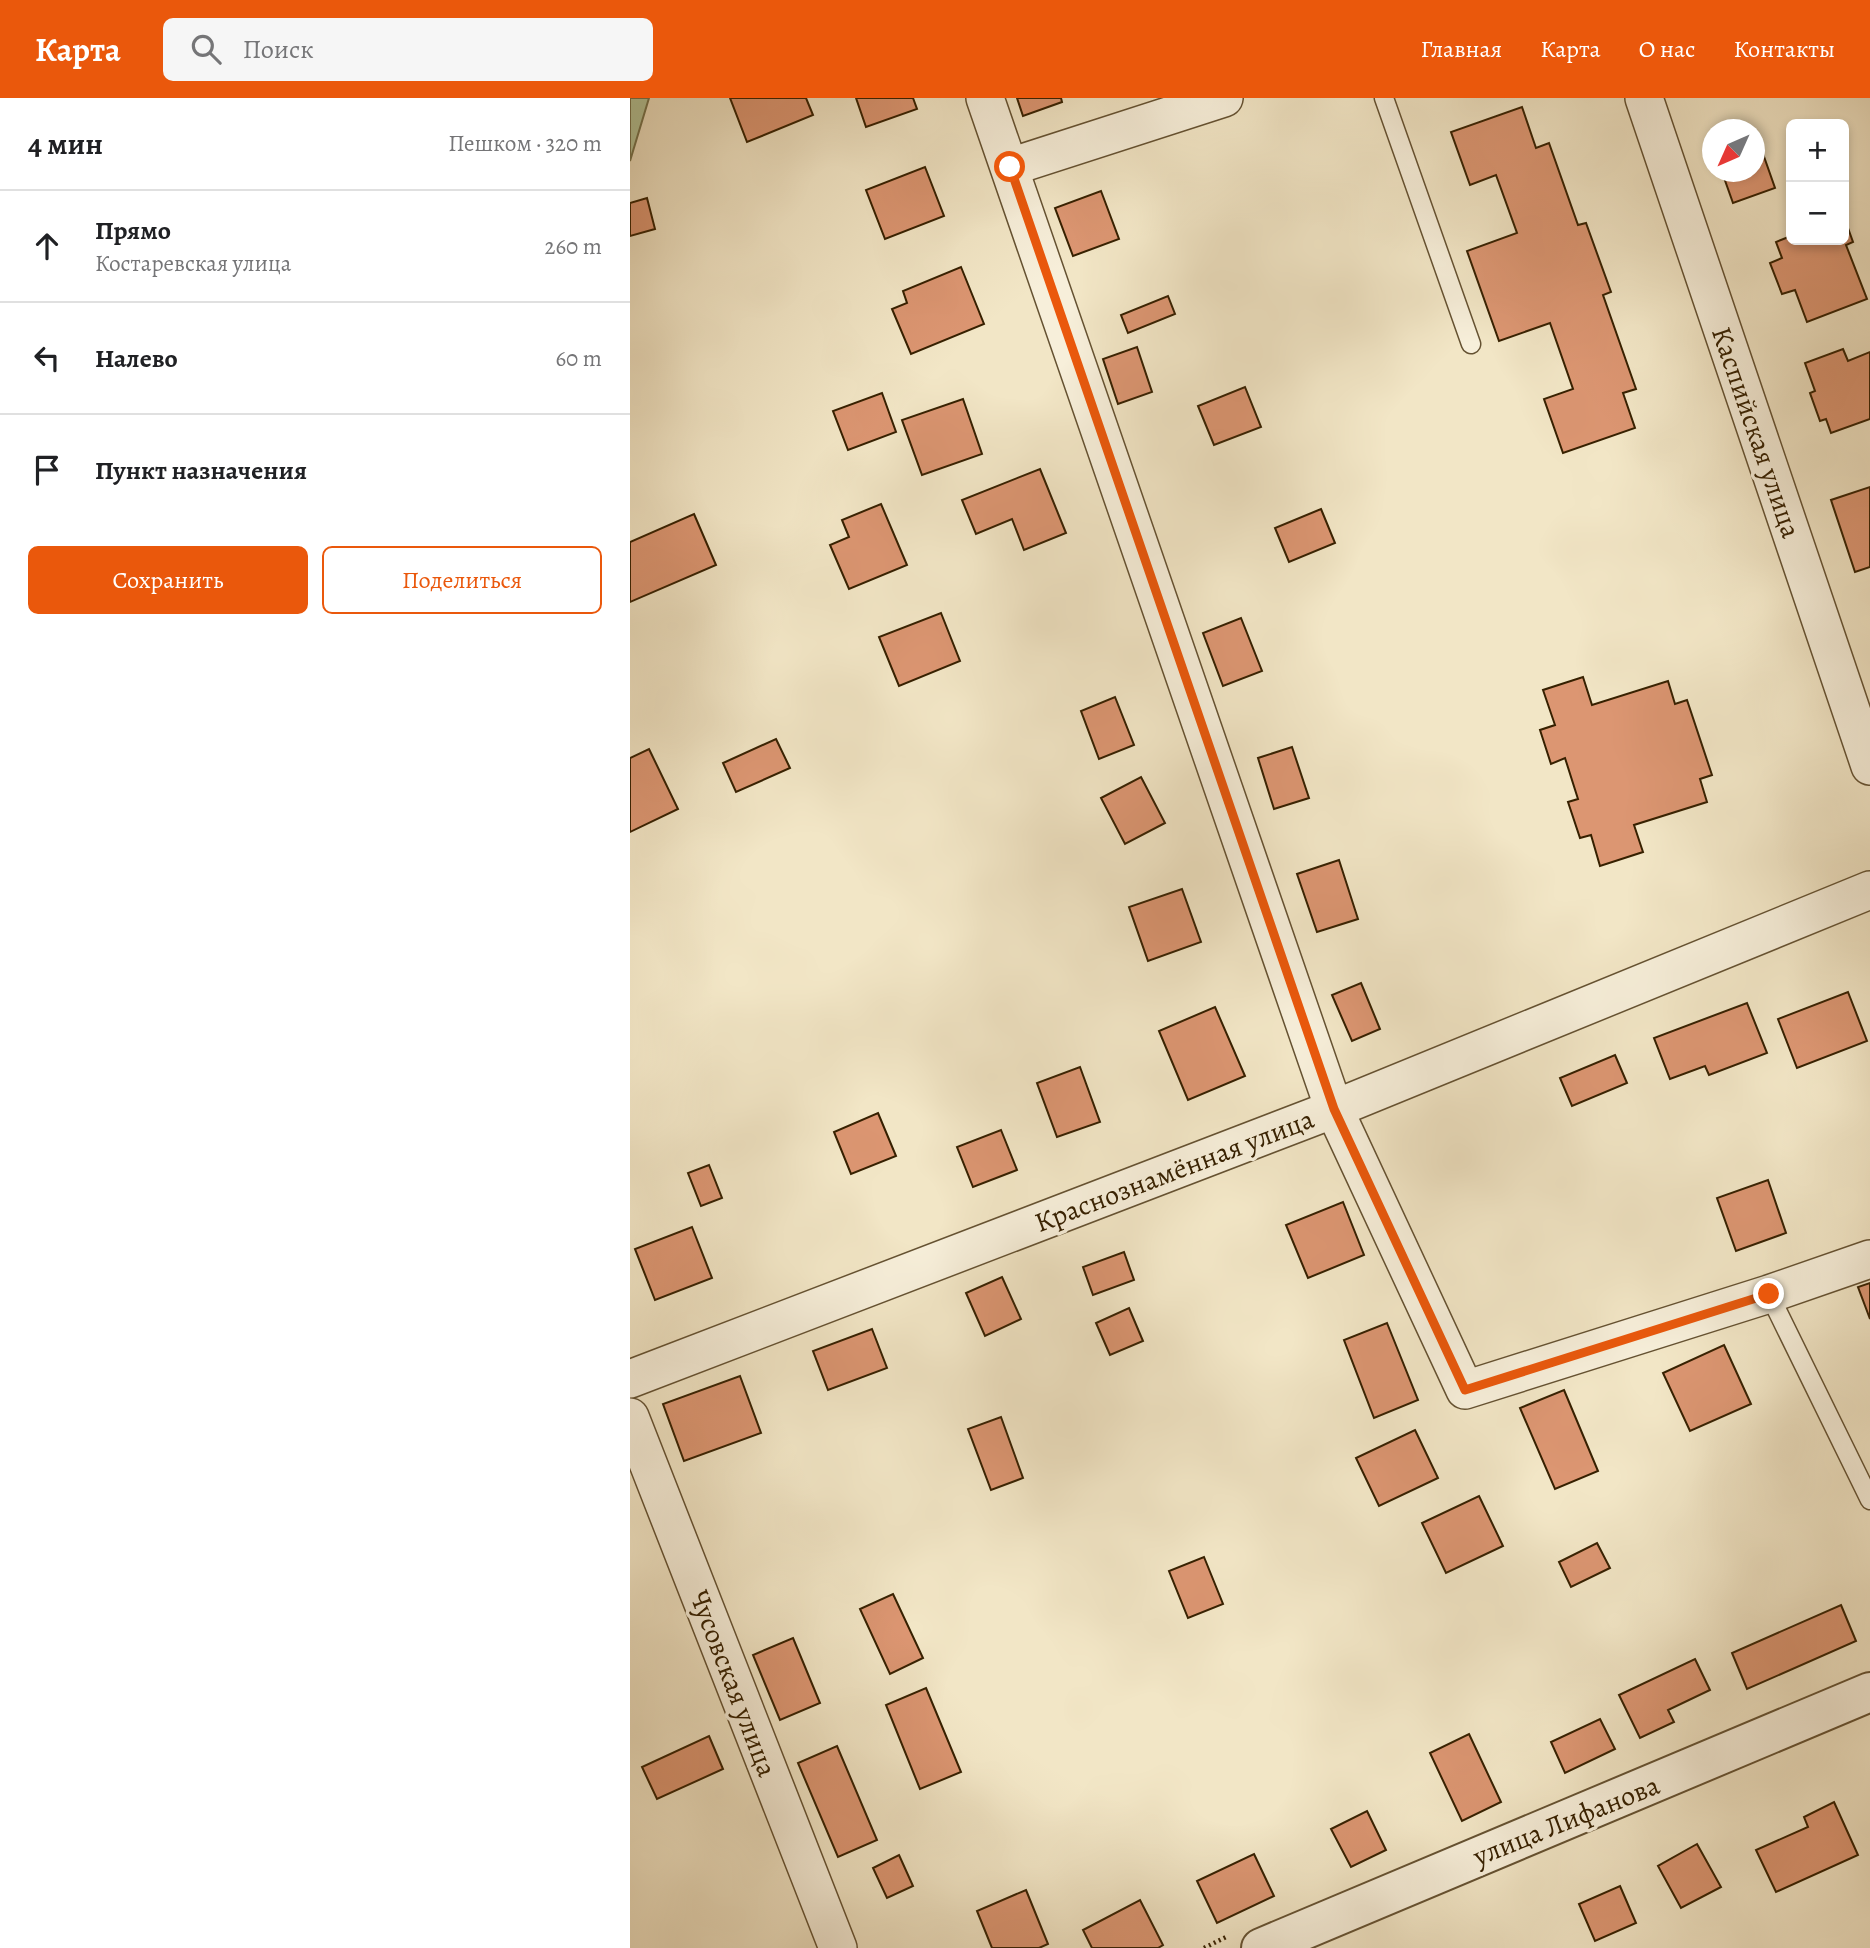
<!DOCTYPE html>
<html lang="ru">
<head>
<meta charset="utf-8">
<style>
	body { margin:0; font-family:Alegreya,serif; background:#f6f6f6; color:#202124 }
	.controls { position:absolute; right:21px; top:21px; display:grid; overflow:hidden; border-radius:10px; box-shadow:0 4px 10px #0003 }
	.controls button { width:63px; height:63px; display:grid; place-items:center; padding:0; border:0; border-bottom:2px solid #e0e0e0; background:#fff; color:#202124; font:35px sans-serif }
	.compass { position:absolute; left:1072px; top:21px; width:63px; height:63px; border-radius:50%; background:#fff; box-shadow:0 4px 10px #0003; rotate:225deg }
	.stop { position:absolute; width:21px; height:21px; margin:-16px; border:5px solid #ea580c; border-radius:50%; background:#fff }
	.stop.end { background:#ea580c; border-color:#fff; box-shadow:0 2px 7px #0008 }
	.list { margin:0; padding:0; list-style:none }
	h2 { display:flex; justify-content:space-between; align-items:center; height:91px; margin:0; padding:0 28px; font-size:30px }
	h2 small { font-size:23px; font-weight:400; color:#757577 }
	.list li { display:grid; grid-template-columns:46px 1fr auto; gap:21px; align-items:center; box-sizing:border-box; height:112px; padding:0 28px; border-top:2px solid #e0e0e0 }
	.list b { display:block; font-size:26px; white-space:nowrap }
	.list p { margin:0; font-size:23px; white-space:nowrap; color:#757577 }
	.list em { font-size:23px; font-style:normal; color:#757577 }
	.actions { display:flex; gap:14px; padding:21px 28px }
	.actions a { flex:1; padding:16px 0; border:2px solid #ea580c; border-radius:10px; text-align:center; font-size:24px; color:#ea580c }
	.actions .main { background:#ea580c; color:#fff }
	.icon { flex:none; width:38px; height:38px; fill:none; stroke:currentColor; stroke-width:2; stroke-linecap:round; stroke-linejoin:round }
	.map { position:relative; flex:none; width:1240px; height:1850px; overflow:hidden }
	header { display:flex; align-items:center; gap:42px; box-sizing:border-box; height:98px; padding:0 35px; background:#ea580c; color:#fff }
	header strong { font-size:33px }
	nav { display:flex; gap:38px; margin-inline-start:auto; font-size:24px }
	.search { width:490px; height:63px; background:#f6f6f6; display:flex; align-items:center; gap:18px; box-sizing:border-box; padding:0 24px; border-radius:10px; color:#757577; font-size:26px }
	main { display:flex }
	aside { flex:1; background:#fff }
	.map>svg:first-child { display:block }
	.green { fill:#b4c69a; stroke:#75734d; stroke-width:2 }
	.building { fill:#dc9672; stroke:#362000; stroke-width:2 }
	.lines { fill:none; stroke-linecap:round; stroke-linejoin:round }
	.service-casing { stroke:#655232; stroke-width:21 }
	.minor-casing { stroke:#655232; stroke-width:40 }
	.tertiary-casing { stroke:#655232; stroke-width:42 }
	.path { stroke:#362000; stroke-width:4.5; stroke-dasharray:2 3.5; stroke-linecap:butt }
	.service { stroke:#f7efda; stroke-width:18 }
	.minor { stroke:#f7efda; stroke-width:37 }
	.tertiary { stroke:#f7efda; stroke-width:38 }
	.route { stroke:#ea580c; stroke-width:9 }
	.labels { text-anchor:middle; stroke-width:7; stroke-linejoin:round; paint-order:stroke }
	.street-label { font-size:28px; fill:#362000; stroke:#f7efda }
</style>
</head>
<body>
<header>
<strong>Карта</strong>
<div class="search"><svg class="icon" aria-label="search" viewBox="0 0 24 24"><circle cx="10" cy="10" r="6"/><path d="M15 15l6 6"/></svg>Поиск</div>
<nav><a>Главная</a><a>Карта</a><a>О нас</a><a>Контакты</a></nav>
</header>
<main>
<aside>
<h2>4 мин<small>Пешком · 320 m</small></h2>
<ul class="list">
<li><svg class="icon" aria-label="ahead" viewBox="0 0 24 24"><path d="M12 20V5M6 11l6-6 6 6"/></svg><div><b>Прямо</b><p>Костаревская улица</p></div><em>260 m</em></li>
<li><svg class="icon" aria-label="left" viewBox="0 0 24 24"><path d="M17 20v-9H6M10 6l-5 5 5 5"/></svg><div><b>Налево</b></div><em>60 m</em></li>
<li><svg class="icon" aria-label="arrive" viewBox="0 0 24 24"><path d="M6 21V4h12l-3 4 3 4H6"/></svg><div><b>Пункт назначения</b></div></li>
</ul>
<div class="actions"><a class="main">Сохранить</a><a>Поделиться</a></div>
</aside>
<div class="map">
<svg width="1240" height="1850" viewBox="0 0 1240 1850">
	<rect width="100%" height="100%" fill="#f2e6c6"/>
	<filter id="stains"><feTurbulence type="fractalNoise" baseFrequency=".00286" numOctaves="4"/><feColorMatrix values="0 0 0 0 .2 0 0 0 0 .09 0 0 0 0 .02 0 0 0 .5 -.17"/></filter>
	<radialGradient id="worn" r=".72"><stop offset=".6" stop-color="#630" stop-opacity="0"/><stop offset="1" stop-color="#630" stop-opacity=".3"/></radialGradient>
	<path class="green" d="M0,0H19L0,63Z"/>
	<g class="building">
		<path d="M100,0H176L183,17L117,44Z"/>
		<path d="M226,0H283L287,11L236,29Z"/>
		<path d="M387,0H431L432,4L393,18Z"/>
		<path d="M892,9L906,50L919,45L948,127L956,125L981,194L973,197L1006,291L993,295L1005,330L933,355L914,301L943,291L920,225L869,243L837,153L887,135L866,77L840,87L821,34Z"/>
		<path d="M1125,33L1145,90L1103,105L1092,74H1125Z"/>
		<path d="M295,69L314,118L255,141L236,92Z"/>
		<path d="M471,93L489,141L443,158L425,110Z"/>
		<path d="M17,100L25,131L0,138V105Z"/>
		<path d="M1214,119L1223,144L1216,147L1237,201L1177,224L1165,192L1152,196L1140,165L1152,160L1146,144L1161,138V142H1214Z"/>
		<path d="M331,169L354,226L281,256L262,211L277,205L273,193Z"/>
		<path d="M538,198L545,216L498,235L491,217Z"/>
		<path d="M507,249L522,294L488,306L473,261Z"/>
		<path d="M1213,251L1218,263L1240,254V321L1201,335L1196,321L1190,323L1180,295L1185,293L1175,265Z"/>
		<path d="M615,289L631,329L584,347L568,308Z"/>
		<path d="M252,295L266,334L218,352L203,313Z"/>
		<path d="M333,301L352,356L292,377L272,322Z"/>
		<path d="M410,371L436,435L394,452L382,421L346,436L332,402Z"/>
		<path d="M1240,389V469L1225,474L1201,402Z"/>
		<path d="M251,406L277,467L219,491L200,447L219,439L212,422Z"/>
		<path d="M691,411L705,445L659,464L645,430Z"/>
		<path d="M64,416L86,467L0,504V444Z"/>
		<path d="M311,515L330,563L269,588L249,539Z"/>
		<path d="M611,520L632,573L593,588L573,535Z"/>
		<path d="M953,579L962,607L1038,583L1045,606L1057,602L1082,677L1070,681L1077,704L1004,727L1013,754L970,768L961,737L950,740L938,704L948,701L935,660L921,666L910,632L925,627L913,592Z"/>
		<path d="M485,599L504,647L469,661L451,613Z"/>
		<path d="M146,641L160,670L106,694L93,665Z"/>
		<path d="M662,649L679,700L644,711L628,660Z"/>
		<path d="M19,651L48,711L0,734V660Z"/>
		<path d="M511,679L535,725L495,746L471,700Z"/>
		<path d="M709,762L728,821L687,834L667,776Z"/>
		<path d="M552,791L571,844L518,863L499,809Z"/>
		<path d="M731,885L750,931L722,943L702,897Z"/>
		<path d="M1218,894L1237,943L1167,970L1148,921Z"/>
		<path d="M1117,905L1137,955L1079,977L1075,968L1040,981L1024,940Z"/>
		<path d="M585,909L615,978L558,1002L529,933Z"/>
		<path d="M985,957L997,985L942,1008L930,980Z"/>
		<path d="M450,969L470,1024L427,1039L407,985Z"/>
		<path d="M248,1015L266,1058L221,1076L204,1034Z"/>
		<path d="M371,1032L387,1072L343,1089L327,1049Z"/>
		<path d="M79,1067L92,1100L71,1108L58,1075Z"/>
		<path d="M1138,1082L1156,1135L1106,1153L1087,1100Z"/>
		<path d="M713,1104L734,1157L678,1180L656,1127Z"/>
		<path d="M62,1129L82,1180L25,1202L5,1151Z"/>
		<path d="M494,1154L504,1182L463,1197L453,1169Z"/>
		<path d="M372,1179L391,1221L355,1238L336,1195Z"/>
		<path d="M1240,1185V1221L1228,1189Z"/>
		<path d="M499,1210L513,1243L480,1257L466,1225Z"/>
		<path d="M757,1225L788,1302L744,1320L714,1242Z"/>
		<path d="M242,1231L257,1270L198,1292L183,1253Z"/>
		<path d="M1094,1247L1121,1306L1060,1333L1033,1275Z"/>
		<path d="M110,1278L131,1335L54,1363L33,1306Z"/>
		<path d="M934,1292L968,1373L925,1391L890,1310Z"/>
		<path d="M371,1319L393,1380L361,1392L338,1331Z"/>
		<path d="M785,1332L808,1380L749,1408L726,1360Z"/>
		<path d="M849,1398L873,1448L816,1475L792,1425Z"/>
		<path d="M967,1445L980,1470L941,1489L929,1464Z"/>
		<path d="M574,1459L593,1506L558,1520L539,1473Z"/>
		<path d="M263,1496L293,1560L260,1576L230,1511Z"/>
		<path d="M1211,1507L1226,1543L1117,1591L1102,1555Z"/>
		<path d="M163,1540L190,1605L150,1622L123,1557Z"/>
		<path d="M1065,1561L1080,1592L1038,1612L1044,1624L1010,1640L989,1597Z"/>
		<path d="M296,1590L331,1674L290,1691L256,1607Z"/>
		<path d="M970,1621L985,1651L935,1675L921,1644Z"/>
		<path d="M839,1636L871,1704L832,1723L800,1655Z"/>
		<path d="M79,1638L93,1671L27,1701L12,1669Z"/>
		<path d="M207,1648L247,1742L208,1759L168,1665Z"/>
		<path d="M1204,1704L1228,1757L1146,1794L1126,1752L1178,1729L1174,1719Z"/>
		<path d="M737,1713L756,1752L721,1769L701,1731Z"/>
		<path d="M1067,1746L1091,1789L1051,1810L1028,1768Z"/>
		<path d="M624,1756L644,1798L587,1825L567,1783Z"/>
		<path d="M269,1757L283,1788L257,1800L243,1770Z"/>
		<path d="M990,1788L1006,1825L965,1843L949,1806Z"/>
		<path d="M396,1792L418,1846L409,1850H362L347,1813Z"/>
		<path d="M510,1802L533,1847L528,1850H462L453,1832Z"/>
	</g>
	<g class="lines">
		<defs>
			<g id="service">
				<path d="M754,0L841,246"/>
				<path d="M1139,1196L1240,1402"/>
			</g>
			<g id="minor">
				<path d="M355,0L704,1011L835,1292L1139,1196L1240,1161"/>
				<path d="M1014,0L1240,668"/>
				<path d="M380,69L594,0"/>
				<path d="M0,1281L704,1011L1240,792"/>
				<path d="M0,1319L208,1850"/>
			</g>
			<path id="tertiary" d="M631,1850L1240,1594"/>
		</defs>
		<use href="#service" class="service-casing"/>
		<use href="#minor" class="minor-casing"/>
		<use href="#tertiary" class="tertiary-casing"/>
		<path class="path" d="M574,1850L598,1838"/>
		<use href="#service" class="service"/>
		<use href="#minor" class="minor"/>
		<use href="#tertiary" class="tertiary"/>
	</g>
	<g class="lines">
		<path class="route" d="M380,69L704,1011L835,1292L1139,1196"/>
	</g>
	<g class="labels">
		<g class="street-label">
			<text transform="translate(1127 334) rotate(71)" y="10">Каспийская улица</text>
			<text transform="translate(544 1072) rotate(-21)" y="10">Краснознамённая улица</text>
			<text transform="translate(104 1585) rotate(69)" y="10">Чусовская улица</text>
			<text transform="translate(936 1722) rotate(-22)" y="10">улица Лифанова</text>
		</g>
	</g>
	<rect width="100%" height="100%" filter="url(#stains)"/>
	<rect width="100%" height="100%" fill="url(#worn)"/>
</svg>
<div class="controls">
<button>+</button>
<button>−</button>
</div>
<svg class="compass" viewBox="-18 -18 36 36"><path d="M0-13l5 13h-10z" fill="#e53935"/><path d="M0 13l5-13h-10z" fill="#757577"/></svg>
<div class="stop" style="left:380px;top:69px"></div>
<div class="stop end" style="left:1139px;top:1196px"></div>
</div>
</main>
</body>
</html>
